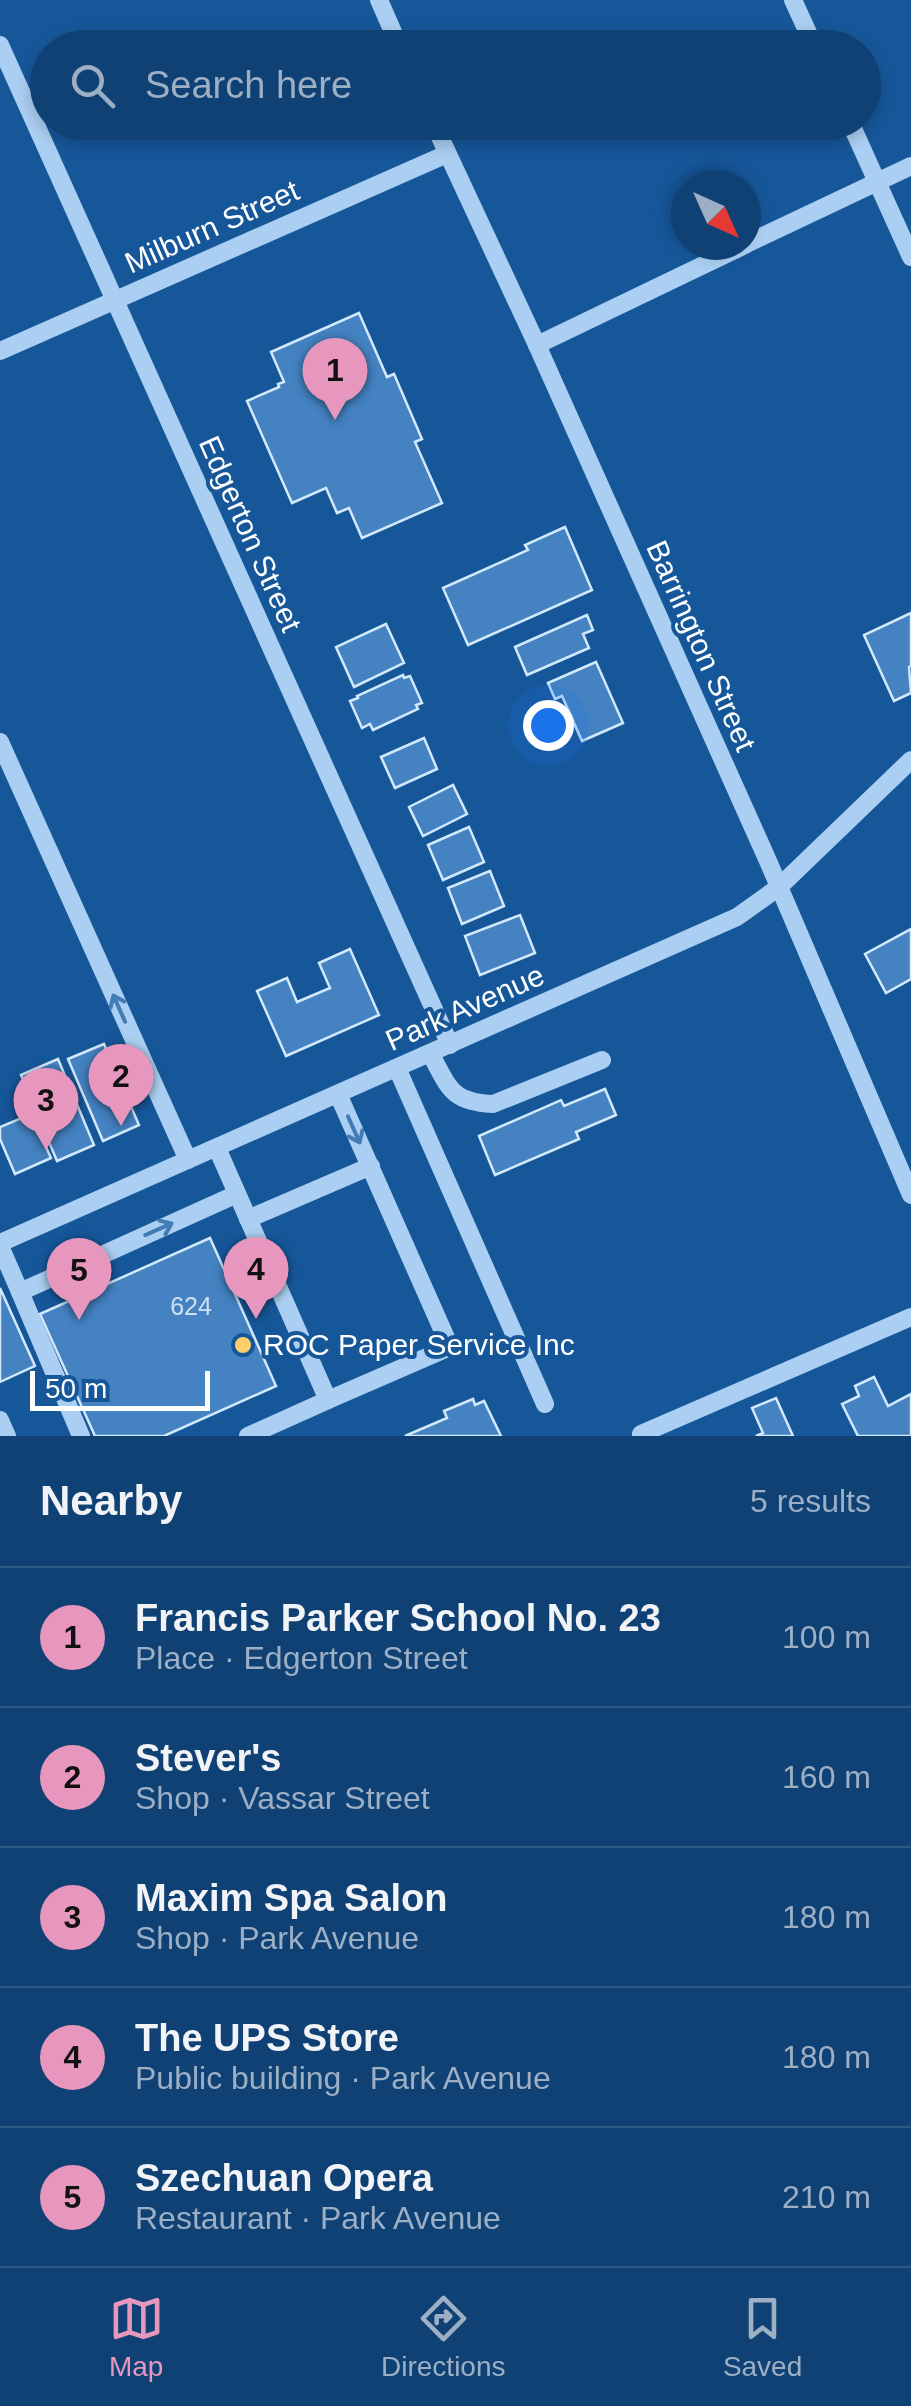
<!DOCTYPE html>
<html lang="en">
<head>
<meta charset="utf-8">
<style>
	body { margin:0; font-family:Helvetica,sans-serif; background:#194879; color:#f1f3f6 }
	.compass { position:absolute; left:671px; top:170px; width:90px; height:90px; border-radius:50%; background:#104174; box-shadow:0 5px 15px #0003; rotate:135deg }
	.scale { position:absolute; left:30px; bottom:25px; width:180px; box-sizing:border-box; padding-left:10px; border:5px solid #fff; border-top:0; font-size:28px; line-height:35px; white-space:nowrap; color:#fff; -webkit-text-stroke:8px #16579a; paint-order:stroke }
	.you { position:absolute; left:548px; top:725px; width:35px; height:35px; margin:-25px; border:8px solid #fff; border-radius:50%; background:#1a73e8; box-shadow:0 0 0 15px #1a73e833 }
	.badge { display:grid; place-items:center; width:65px; height:65px; border-radius:50%; background:#e797bd; color:#111; font-size:32px; font-weight:700 }
	.pin { position:absolute; translate:-50% -82px; filter:drop-shadow(0 2px 5px #0008) }
	.pin::after { content:''; position:absolute; top:52px; width:35px; height:30px; background:inherit; clip-path:polygon(0 0,100% 0,50% 100%) }
	.list { margin:0; padding:0; list-style:none }
	h2 { display:flex; justify-content:space-between; align-items:center; height:130px; margin:0; padding:0 40px; font-size:42px }
	h2 small { font-size:32px; font-weight:400; color:#9cafc5 }
	.list li { display:grid; grid-template-columns:65px 1fr auto; gap:30px; align-items:center; box-sizing:border-box; height:140px; padding:0 40px; border-top:2px solid #305a86 }
	.list b { display:block; font-size:38px; white-space:nowrap }
	.list p { margin:0; font-size:32px; white-space:nowrap; color:#9cafc5 }
	.list em { font-size:32px; font-style:normal; color:#9cafc5 }
	.icon { flex:none; width:55px; height:55px; fill:none; stroke:currentColor; stroke-width:2; stroke-linecap:round; stroke-linejoin:round }
	.map { position:relative; flex:none; width:911px; height:1436px; overflow:hidden }
	.search { position:absolute; background:#104174; box-shadow:0 5px 15px #0003; left:30px; right:30px; top:30px; height:110px; display:flex; align-items:center; gap:25px; box-sizing:border-box; padding:0 35px; border-radius:55px; color:#9cafc5; font-size:38px }
	.sheet { height:830px; background:#104174 }
	nav { display:flex; justify-content:space-around; align-items:center; box-sizing:border-box; height:140px; border-top:2px solid #305a86; background:#104174; font-size:28px; color:#9cafc5 }
	nav a { display:grid; justify-items:center; gap:5px }
	nav .on { color:#e797bd }
	.map>svg:first-child { display:block }
	.building { fill:#4482c2; stroke:#d2e8fc; stroke-width:2.5 }
	.lines { fill:none; stroke-linecap:round; stroke-linejoin:round }
	.minor { stroke:#abcff2; stroke-width:18 }
	.oneway { stroke:#437bb4 }
	.poi-dot { fill:#ffcd6c; stroke:#16579a; stroke-width:4 }
	.labels { text-anchor:middle; stroke-width:8; stroke-linejoin:round; paint-order:stroke }
	.number-label { font-size:25px; fill:#d0e0f0 }
	.street-label { font-size:30px; fill:#fff; stroke:#16579a }
	.poi-label { font-size:30px; fill:#fff; stroke:#16579a; text-anchor:start }
</style>
</head>
<body>
<div class="map">
<svg width="911" height="1436" viewBox="0 0 911 1436">
	<rect width="100%" height="100%" fill="#16579a"/>
	<g class="building">
		<path d="M359,313L387,377L394,374L422,439L415,442L442,503L362,538L349,508L337,513L326,488L292,503L247,401L279,387L278,384L284,382L271,352Z"/>
		<path d="M565,527L592,590L468,645L443,588L528,550L525,545Z"/>
		<path d="M911,613V666L909,667L911,693L894,701L864,635Z"/>
		<path d="M587,615L593,630L583,634L589,648L527,675L515,647Z"/>
		<path d="M386,624L404,663L354,687L336,647Z"/>
		<path d="M596,662L623,723L582,741L562,696L555,699L548,683Z"/>
		<path d="M403,675L404,678L410,676L422,703L416,705L418,709L373,730L370,724L362,728L350,701L358,698L357,696Z"/>
		<path d="M424,738L437,769L395,788L381,757Z"/>
		<path d="M453,785L467,814L423,836L409,807Z"/>
		<path d="M469,827L484,862L443,880L428,845Z"/>
		<path d="M490,871L504,906L462,924L448,888Z"/>
		<path d="M520,915L535,953L480,975L465,936Z"/>
		<path d="M911,929V979L886,993L865,954Z"/>
		<path d="M350,949L379,1015L286,1056L257,991L287,978L297,1002L330,988L319,963Z"/>
		<path d="M104,1044L139,1125L103,1141L68,1059Z"/>
		<path d="M58,1059L94,1145L57,1161L21,1075Z"/>
		<path d="M605,1089L616,1115L576,1132L579,1139L495,1175L479,1136L561,1100L564,1106Z"/>
		<path d="M31,1114L51,1158L15,1174L0,1139V1127Z"/>
		<path d="M210,1238L276,1386L164,1436H95L40,1314Z"/>
		<path d="M0,1288L35,1366L0,1382Z"/>
		<path d="M874,1377L888,1406L911,1394V1436H858L842,1404L859,1396L855,1386Z"/>
		<path d="M776,1398L793,1436H756L763,1433L752,1408Z"/>
		<path d="M473,1399L475,1405L484,1401L501,1436H405L447,1418L444,1411Z"/>
	</g>
	<g class="lines">
		<g class="minor">
			<path d="M379,0L400,48"/>
			<path d="M793,0L815,48"/>
			<path d="M0,45L450,1045"/>
			<path d="M433,122L537,345L768,861L911,1195"/>
			<path d="M850,122L911,257"/>
			<path d="M746,244L911,166"/>
			<path d="M537,345L745,245"/>
			<path d="M0,351L447,154"/>
			<path d="M0,742L188,1160"/>
			<path d="M430,1053C449,1087 450,1102 493,1104L602,1060"/>
			<path d="M397,1068L545,1404"/>
			<path d="M217,1148L328,1400L248,1436"/>
			<path d="M248,1219L371,1166"/>
			<path d="M0,1243L737,917L779,887L911,760"/>
			<path d="M0,1246L20,1292L237,1194"/>
			<path d="M20,1292L81,1436"/>
			<path d="M328,1400L450,1347L338,1094"/>
			<path d="M0,1420L7,1436"/>
			<path d="M641,1434L911,1317"/>
		</g>
	</g>
	<defs><path id="oneway-shaft" d="M-6 0H5M1.5-3L5.5 0L1.5 3" fill="none" stroke-width="1.6" stroke-linecap="round" stroke-linejoin="round" transform="scale(2.5)"/></defs>
	<g class="oneway">
		<use href="#oneway-shaft" transform="translate(119 1008) rotate(-114)"/>
		<use href="#oneway-shaft" transform="translate(354 1130) rotate(66)"/>
		<use href="#oneway-shaft" transform="translate(159 1229) rotate(-24)"/>
	</g>
	<circle class="poi-dot" cx="243" cy="1345" r="10"/>
	<g class="labels">
		<g class="number-label">
			<text x="191" y="1315">624</text>
		</g>
		<g class="street-label">
			<text transform="translate(212 227) rotate(-24)" y="10">Milburn Street</text>
			<text transform="translate(250 534) rotate(66)" y="10">Edgerton Street</text>
			<text transform="translate(701 646) rotate(66)" y="10">Barrington Street</text>
			<text transform="translate(465 1008) rotate(-24)" y="10">Park Avenue</text>
		</g>
		<g class="poi-label">
			<text x="263" y="1355">ROC Paper Service Inc</text>
		</g>
	</g>
</svg>
<svg class="compass" viewBox="-18 -18 36 36"><path d="M0-13l5 13h-10z" fill="#e53935"/><path d="M0 13l5-13h-10z" fill="#9cafc5"/></svg>
<div class="scale">50 m</div>
<div class="you"></div>
<div class="pin badge" style="left:335px;top:420px">1</div>
<div class="pin badge" style="left:121px;top:1126px">2</div>
<div class="pin badge" style="left:46px;top:1150px">3</div>
<div class="pin badge" style="left:256px;top:1319px">4</div>
<div class="pin badge" style="left:79px;top:1320px">5</div>
<div class="search"><svg class="icon" aria-label="search" viewBox="0 0 24 24"><circle cx="10" cy="10" r="6"/><path d="M15 15l6 6"/></svg>Search here</div>
</div>
<section class="sheet">
<h2>Nearby<small>5 results</small></h2>
<ul class="list">
<li><span class="badge">1</span><div><b>Francis Parker School No. 23</b><p>Place · Edgerton Street</p></div><em>100 m</em></li>
<li><span class="badge">2</span><div><b>Stever's</b><p>Shop · Vassar Street</p></div><em>160 m</em></li>
<li><span class="badge">3</span><div><b>Maxim Spa Salon</b><p>Shop · Park Avenue</p></div><em>180 m</em></li>
<li><span class="badge">4</span><div><b>The UPS Store</b><p>Public building · Park Avenue</p></div><em>180 m</em></li>
<li><span class="badge">5</span><div><b>Szechuan Opera</b><p>Restaurant · Park Avenue</p></div><em>210 m</em></li>
</ul>
</section>
<nav>
<a class="on"><svg class="icon" aria-label="map" viewBox="0 0 24 24"><path d="M3 6l6-2 6 2 6-2v14l-6 2-6-2-6 2zM9 4v14M15 6v14"/></svg>Map</a>
<a><svg class="icon" aria-label="directions" viewBox="0 0 24 24"><path d="M12 3l9 9-9 9-9-9zM9 14v-3h6M13 9l2 2-2 2"/></svg>Directions</a>
<a><svg class="icon" aria-label="saved" viewBox="0 0 24 24"><path d="M7 4h10v16l-5-4-5 4z"/></svg>Saved</a>
</nav>
</body>
</html>
